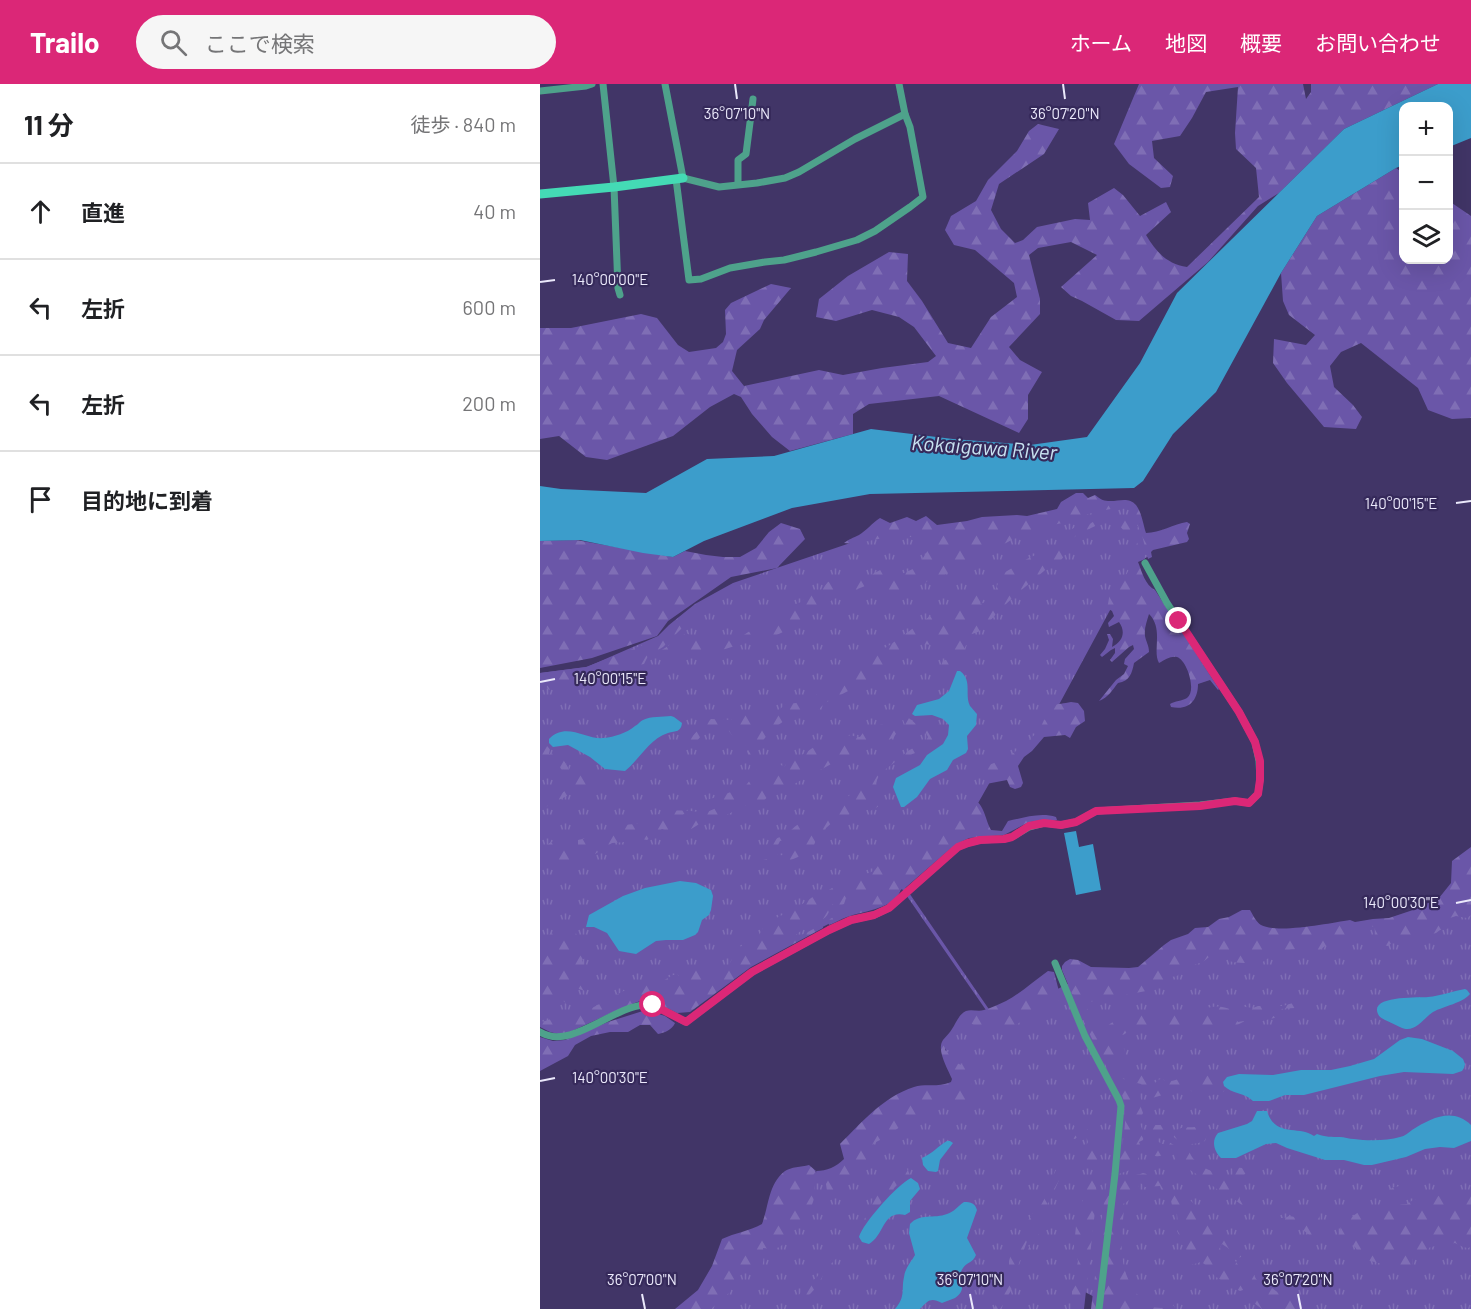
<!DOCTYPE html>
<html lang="ja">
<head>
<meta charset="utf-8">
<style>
	body { margin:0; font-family:Barlow,"Noto Sans JP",sans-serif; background:#f6f6f6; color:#202124 }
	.controls { position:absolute; right:18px; top:18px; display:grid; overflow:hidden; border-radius:12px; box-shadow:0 6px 24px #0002 }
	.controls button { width:54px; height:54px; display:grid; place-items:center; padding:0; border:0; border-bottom:2px solid #e0e0e0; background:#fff; color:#202124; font:30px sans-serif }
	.stop { position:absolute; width:18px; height:18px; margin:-14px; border:4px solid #db2777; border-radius:50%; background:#fff }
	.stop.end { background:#db2777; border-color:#fff; box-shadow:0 2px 6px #0008 }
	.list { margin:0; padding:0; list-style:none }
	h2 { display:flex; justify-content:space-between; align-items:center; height:78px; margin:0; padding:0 24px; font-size:26px }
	h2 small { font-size:20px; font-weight:400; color:#757577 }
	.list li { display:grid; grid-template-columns:39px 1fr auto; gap:18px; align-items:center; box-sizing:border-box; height:96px; padding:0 24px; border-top:2px solid #e0e0e0 }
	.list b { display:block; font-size:22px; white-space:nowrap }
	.list em { font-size:20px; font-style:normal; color:#757577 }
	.icon { flex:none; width:33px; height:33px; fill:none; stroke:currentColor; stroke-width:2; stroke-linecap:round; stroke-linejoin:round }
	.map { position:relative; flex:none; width:931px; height:1225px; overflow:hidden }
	header { display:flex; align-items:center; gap:36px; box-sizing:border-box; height:84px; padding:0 30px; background:#db2777; color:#fff }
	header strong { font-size:28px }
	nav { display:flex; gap:33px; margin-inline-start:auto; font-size:21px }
	.search { width:420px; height:54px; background:#f6f6f6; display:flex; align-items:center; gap:15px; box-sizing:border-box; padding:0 21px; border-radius:33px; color:#757577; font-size:22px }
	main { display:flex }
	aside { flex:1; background:#fff }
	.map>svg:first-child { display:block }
	.grass { fill:url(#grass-tufts) }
	.forest { fill:url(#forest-firs) }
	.water { fill:#3c9dcb }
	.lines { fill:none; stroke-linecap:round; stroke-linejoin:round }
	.street { stroke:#4ea28b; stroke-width:7 }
	.secondary { stroke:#44dab5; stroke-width:9 }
	.route { stroke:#db2777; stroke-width:8 }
	.ticks { fill:none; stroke:#ebe9fb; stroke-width:2 }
	.labels { text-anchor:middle; stroke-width:4.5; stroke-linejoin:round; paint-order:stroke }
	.water-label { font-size:21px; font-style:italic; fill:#c9e3f1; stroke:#362a5b }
	.ticks-label { font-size:15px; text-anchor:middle; fill:#ebe9fb; stroke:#362a5b; stroke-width:4.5; stroke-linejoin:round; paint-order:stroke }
</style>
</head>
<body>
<header>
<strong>Trailo</strong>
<div class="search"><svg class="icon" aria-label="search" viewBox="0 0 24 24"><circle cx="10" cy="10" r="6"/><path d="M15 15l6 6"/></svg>ここで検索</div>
<nav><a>ホーム</a><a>地図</a><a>概要</a><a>お問い合わせ</a></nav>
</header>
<main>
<aside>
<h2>11 分<small>徒歩 · 840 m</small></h2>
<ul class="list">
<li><svg class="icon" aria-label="ahead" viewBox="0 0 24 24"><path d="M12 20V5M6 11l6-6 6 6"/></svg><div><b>直進</b></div><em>40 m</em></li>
<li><svg class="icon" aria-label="left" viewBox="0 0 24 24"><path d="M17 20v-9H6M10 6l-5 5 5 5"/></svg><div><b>左折</b></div><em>600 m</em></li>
<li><svg class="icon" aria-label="left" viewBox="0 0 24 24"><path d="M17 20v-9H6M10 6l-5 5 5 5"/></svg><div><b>左折</b></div><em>200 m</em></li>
<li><svg class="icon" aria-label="arrive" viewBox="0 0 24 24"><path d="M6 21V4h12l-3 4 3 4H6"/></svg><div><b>目的地に到着</b></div></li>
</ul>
</aside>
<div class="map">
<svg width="931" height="1225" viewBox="0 0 931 1225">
	<defs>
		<pattern id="grass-tufts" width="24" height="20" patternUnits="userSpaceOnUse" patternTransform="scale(1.5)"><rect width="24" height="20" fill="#6a56a8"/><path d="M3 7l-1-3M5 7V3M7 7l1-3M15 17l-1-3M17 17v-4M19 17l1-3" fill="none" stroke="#7f6eb5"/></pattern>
		<pattern id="forest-firs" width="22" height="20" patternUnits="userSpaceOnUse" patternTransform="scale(1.5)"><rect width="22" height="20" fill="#6a56a8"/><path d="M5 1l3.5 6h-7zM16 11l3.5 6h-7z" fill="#7f6eb5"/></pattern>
	</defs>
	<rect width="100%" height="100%" fill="#413567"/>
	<path class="grass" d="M559,421L594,422L610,472L596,478L508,641L450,698L416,758L365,803L457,937L531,898L618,891L681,851L849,836L931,804V1225H577L545,1208L542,1225H141L224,1141L267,1087L284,1089L301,1084L348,1027L412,1000L414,993L404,961L422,935L448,929L362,805L343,820L308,830L214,878L155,922L112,914L0,941V589L47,583L118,552L129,541L155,520L193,499L322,455L355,448L405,451Z"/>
	<g class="forest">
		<path d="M599,0H763L766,15L771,8V0H898L804,45L739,109L718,122L668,178L599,237L576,236L542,217L531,212L521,203L557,171L531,158L498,164L489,171L500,215V230L469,263L480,276L502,288L488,311V335L479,349L399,312L329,320L313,330V350L250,367L232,353L212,330L201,313L194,310L170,323L133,352L67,376L46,373L19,352L0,355V244H31L101,230L117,234L138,261L149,268L176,264L183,258L186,250L185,226L191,219L231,200L251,204L224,236L220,245L197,266L192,287L204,302L279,286L303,291L342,284L388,278L396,272L374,243L359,233L332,226L296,237L276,233L279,215L308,192L349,168L368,170L367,197L382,217L408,259L431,264L451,233L477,213L474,199L435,166L414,161L405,146L411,132L436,117L448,96L477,67L489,47L498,40L519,45L504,70L459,100L451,126L461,145L475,159L483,156L497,143L535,135L550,136L548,119L574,104L583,111L600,132L626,118L631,128L606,151C616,168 627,180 647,183L719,113L716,84L696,65L695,49L698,3L666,8L652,34L640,52L612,57L614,74L633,92L630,103L621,104L589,80L574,60Z"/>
		<path d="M856,84L863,89L864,176H908L909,117L931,132V334L912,335L888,326L878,304L821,259L801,268L790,282L794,303L813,321L822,333L816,345L784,343L747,299L733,279L734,255L766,261L775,251L749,231L743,217L741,189L777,132Z"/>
		<path d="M536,409H543L548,414L555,411C559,414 563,417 568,417C578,418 588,412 596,421C602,429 603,440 606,449C620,449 634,440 647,438L650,440L647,449L649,455L647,458L613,466L611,468L612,473L608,475L599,439L593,431L592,426C576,422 560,427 545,431L546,436L543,438L548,441L556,436L564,433H569L577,435L588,434L598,442L597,447L594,450L598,461L603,463L605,475L598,478C602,488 605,501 615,506L679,605L678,606L670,596L658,600C658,616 649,627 631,623L630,620C635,617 642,617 647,614C657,607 647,576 637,573C630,572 625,576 619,579C612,567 624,545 609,530C607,537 604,544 605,552C606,558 609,561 609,568L594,579C592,589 590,597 578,599C573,605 568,614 559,617L576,596L584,590L588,582L584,580L585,575L594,565L593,561L589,563L572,578L570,576L575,569V564L571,566L562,573L560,571L565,565L569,556L567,550H570L573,555L572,563C583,557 586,548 579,538L569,543L568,539L574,532L572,527L567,524C569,518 569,508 573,502C576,498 580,497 584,493C588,490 590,482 592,477C594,469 591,462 588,455C579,434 569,435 551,444C543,449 540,448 532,455H526L523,452L525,449L539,441V440L522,439L509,442L511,447L505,449L502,448L496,454L482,455L477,453C468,458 458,464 447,465L440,477L420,487L408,489L403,492L392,491C384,503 385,498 374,501C369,503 360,508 354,511L336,505L332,501L325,502L295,514L254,543L230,554L214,556L166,571L147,566L130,568L113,574V571L125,564L146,549L165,560L182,555L196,556L213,545L227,541L237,527L261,518L268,511L281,506L288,498L303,491L317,493L331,491L342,485L359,491L373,485L381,477L394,457L395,454L384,452L372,453H348L314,460L304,459C309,455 313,454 319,451C326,447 332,439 340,434L350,439L367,433L376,437L386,432L397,441L427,437L442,433L477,431L487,432L517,425L521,418Z"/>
		<path d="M241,439L260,445L265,455L237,484L191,493L128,537L117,552L52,574L0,584V457L36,456L133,473L145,467L166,471L183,473H200L216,464L229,448Z"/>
		<path d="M521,463L527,466C519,484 515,477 504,487C491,498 477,509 465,521C457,528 445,544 438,548C435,549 432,550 429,551L427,559L417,581L402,587L399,586L403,577L412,573L406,566L396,558L391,561L378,559L353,571L335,593L285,619L278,626L244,637L231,646L211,672L218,688C225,689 230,690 234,684V682L238,679L244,683L247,679L256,675L283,657L297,659L306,651L320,653C326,643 338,640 350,640L358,647L353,654L306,672L243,706H235L220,720L211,719L176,736L164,737L148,747L136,750L129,751L127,747L122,745L107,756L97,754L85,758L72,759L55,770L53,764L51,762L43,764L38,761V756L56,752L67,748L72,742L95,740L109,736L119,730C128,741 135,739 149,740L151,736L148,731L144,730L140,733H134L130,730L131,726C138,727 145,726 151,727C167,729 169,729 183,719L180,716L161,725L157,723L158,719L191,708L199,710L211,695L209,688L211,679L207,667L211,663C200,660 193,654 187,644C163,642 165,649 151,664H147L146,659L160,644L171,635L193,636L204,631L216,628L235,629L246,620L256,619L273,613L302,593L306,585L338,566L347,563L400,525L420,520L428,510L436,505L443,510L440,520L451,516L462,490L487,475L504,467Z"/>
		<path d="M144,530L148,532V535L145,538L144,542L123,563L108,572L104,580L94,584L74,586L55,596L48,594C47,595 41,599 39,600C27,602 21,597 9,606L5,601L0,600V589L46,583L118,555Z"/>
		<path d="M531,618L538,619L544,627L545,637L536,643L530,654L525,651L504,653L492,667L484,673L478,682L483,699L481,703L475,705L470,703L467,696L446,700L445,699L444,687L449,681L469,673L499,647L504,636L509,633L512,622C518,619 524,620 531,618Z"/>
		<path d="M365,631L375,639H396L399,641L402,650C393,666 376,668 361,674L366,668L386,657L388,653L386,649L382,646C374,648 366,653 361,644L365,641L362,633Z"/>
		<path d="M17,660L27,670L42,681L45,689L55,699L54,703L42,704L0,726V719C12,714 31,708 35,693C36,692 35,685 35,684L23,675L32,689L30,691L27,687L21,685L19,681L12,680H1L0,665H2L6,661L10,665L9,670L14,669L22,674L17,668L14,661Z"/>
		<path d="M358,675C352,682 340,687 337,696C332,709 355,716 330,727L319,721L313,728L304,734L295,736L286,744L282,754L276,756L274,761L258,773L246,778L242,781L229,778L212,786L209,785L215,778L227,775L228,769L231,768C248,776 242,766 254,767L256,763L252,762L250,757L245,756L240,757L238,761L237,766L235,768L227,761C232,755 238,754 245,751C251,747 254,742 261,739L268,743L273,733L281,730L282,726L289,724L295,718L309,712L311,708L330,689L351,677Z"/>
		<path d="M432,713C446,723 444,733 451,746L462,747L468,737C484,734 500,728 516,733L517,736L495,737L487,739L464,751L429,754L419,759L409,766L365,804L358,791C363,780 372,778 377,766L386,765L389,757L395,758L397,747L408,739L412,732L420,723L428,722L429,715Z"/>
		<path d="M11,758L30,761L35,764C33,767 30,777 30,780L26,783H15L10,778L3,780L0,783V766Z"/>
		<path d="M931,763V831L927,834L916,832L907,835L906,838L909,841L907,845L900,846L896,849L867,857L853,858L848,862C837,861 835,852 835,843L826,841L821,842L819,853L813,859L802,860L785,862L775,870C770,868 764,866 760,865C749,864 729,871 722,879C717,880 694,879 689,877L685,867L681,866L675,868L663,878L647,883L637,892L631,893L627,904H612L606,907L549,918L532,910L522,886V882L525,878L530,875L538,876L551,883L589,884L598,883L624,861L631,856L648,850L655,844L668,843L679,835L689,833L702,826H710C713,831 716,838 721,841C738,850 790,839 810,836L815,838L833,835L849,834L873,826L899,814L911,799L912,777Z"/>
		<path d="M338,782L350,788L361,804C358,824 323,827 307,833C301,835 295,839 289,841L288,838L290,835L313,823L311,818L306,814L304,820L298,823L293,820L290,822C289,833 284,835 274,840C268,842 256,850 252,854C264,852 272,844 283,841V844L211,883L150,928L137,929L111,916H102L71,929L30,948L18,950L10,948L0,943V936L2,938L11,935L12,932L8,928L12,925L16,926L25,932L37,930L52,924L104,896L121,898L133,891H138L144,897L143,888L146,885L154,884L159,887L166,886L189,881C195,868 203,856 218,853L223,844L238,833L255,825L280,808L287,807L314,791L329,789L335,786Z"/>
		<path d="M24,841L34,846L38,853L51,857L52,864L48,867V872L42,876L46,886L51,889L47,897L49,904L45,907L39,905L32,897L24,903L25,907L31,909L32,913L27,920L22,916L19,918L11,917L8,919V922L2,929H0V873L2,872L0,868V853L9,851Z"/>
		<path d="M508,887L514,888L521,915L472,943L461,941L459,938C454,940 450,943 445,945C439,948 432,937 423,936L405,962V966L414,973L415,978L421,981L425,979L431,984C433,997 431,1006 425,1018L422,1020L399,1019L389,1029L372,1034L346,1053L334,1059L328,1074L318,1083L315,1094L290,1109L287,1107L285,1093L277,1089L276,1087C287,1087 296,1083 304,1075L300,1060C322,1038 343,1013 374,1003C386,999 397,1004 411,998L412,995C408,985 396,966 403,956C406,952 410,949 412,945C416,939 419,930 426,927C432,925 438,928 444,926C451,924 459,920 466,917C481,909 494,897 508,887Z"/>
		<path d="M539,916L543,918L554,936L564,946C569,936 595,929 607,929C612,930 610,932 616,931C619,931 622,930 625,930C635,930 644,932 654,931L656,934L659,935L664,926C672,921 683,922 692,926L699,922L713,924L718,922H743L756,918L762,920L777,917L776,920C765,926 754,923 741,925C736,926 738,926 732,929C725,931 714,931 707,929L677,932L679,933L695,934L698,938L753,929L759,928L761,930L759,931H753L738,933L715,939L705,937L689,945L669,948L663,944L656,945L649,940L646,942L641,948L633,949L625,946L624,942C613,940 600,941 590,946C584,950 585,951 577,952L576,955C587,964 588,972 579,983L581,993L585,996L590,993L589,987L592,985L599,986L601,990L606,993L607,998L612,1001L620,995C637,1001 639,991 653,990C662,989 673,993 682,995L685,997L688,1001L686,1006L681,1009L668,1012L644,1005L612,1014L607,1011L601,1000L597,999L595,1002V1005L601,1015L600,1021L603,1029L599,1037C601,1044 605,1048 603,1056L599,1058L602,1066L598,1075L600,1080L598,1083L579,1090L578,1086C581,1070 587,1038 585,1022C583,1007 572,994 565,980C554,960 544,939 536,918Z"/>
		<path d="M106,926L125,932L135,939C132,946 124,949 118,950L110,941H100L88,948H70L51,952L35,961L28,972L0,987V953L13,957L25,956L68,938Z"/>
		<path d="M541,1035C543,1042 548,1045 552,1051C560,1063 561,1078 559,1092L557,1093L553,1082L546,1080V1062L548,1058L545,1049L542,1048L535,1055L529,1053V1050L536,1043L532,1040L533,1037Z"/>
		<path d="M612,1041H621L626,1044L627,1050L624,1054L618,1053L616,1055L617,1057C622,1060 624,1062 629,1058L640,1065L649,1067C654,1081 671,1089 686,1090L692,1096H695L692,1083L702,1084L711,1080L714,1082L712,1086L702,1092L698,1097L700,1116L704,1123L688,1110L682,1109L661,1093L636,1077V1071L633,1069C621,1071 617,1076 607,1067V1063L610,1056L608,1051V1043Z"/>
		<path d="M660,1042L670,1046L674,1045L676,1046V1049L667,1050L665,1057C652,1062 641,1061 632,1051C639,1040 650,1045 660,1042Z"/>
		<path d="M519,1080L522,1081L524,1085L511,1114L490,1149L478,1182C489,1175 487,1157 499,1150L487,1173L485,1181L464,1219L460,1225H453L455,1223L460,1208L469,1193V1177L474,1160L492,1130L500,1123L506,1112L514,1101L513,1092Z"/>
		<path d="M269,1081L276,1087L272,1093C277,1103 275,1117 269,1127C266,1132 264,1135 262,1140L253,1142L248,1149V1156C238,1165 236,1166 223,1164C224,1179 225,1185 209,1188L205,1185H203L198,1194L190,1201L191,1207L171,1225H135L158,1206L172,1182L182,1155C195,1149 209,1147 222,1140C229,1122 228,1100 245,1087C251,1083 261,1083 269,1081Z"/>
		<path d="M363,1081L367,1085L370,1091L359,1099L350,1108L324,1140L323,1138L331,1121L337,1102C347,1097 351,1084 363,1081Z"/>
		<path d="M603,1089C619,1092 628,1104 640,1113L645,1111L659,1125L669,1138L702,1170L701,1173L697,1174L688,1164L682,1160L680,1163L681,1169L692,1172L698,1181L708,1183L712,1187L716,1195L726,1203L732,1204L744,1213L755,1216L758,1221L769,1225H722L710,1216V1212L716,1213L720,1217L723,1216V1212L720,1207L706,1205L700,1207C691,1203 683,1198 675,1192C668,1186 670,1183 661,1178L651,1181L648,1178L646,1164L637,1147L638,1141L637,1130L633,1126L630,1112L622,1108L620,1102L605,1103L599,1097L597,1096L601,1111L598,1112L592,1111L588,1117L583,1120L584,1125C580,1166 577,1193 609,1223L621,1224L633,1221L636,1225H551L566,1101L570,1098L575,1099V1096C585,1089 594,1093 603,1089Z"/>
		<path d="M552,1095L555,1098L557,1109L544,1225H532V1205L538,1177L534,1162L536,1142L547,1100Z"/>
		<path d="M868,1101L870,1103C863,1107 856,1112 855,1121L867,1120L873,1116L895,1114L903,1109L912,1110L920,1108L927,1109L931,1108V1163L928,1164L923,1163L915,1159L890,1163L887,1167C867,1167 875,1178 870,1190L865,1191L860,1187L854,1188L842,1180L827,1176L820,1171L815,1163L810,1160L805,1162L794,1156C799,1153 800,1148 801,1142C816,1128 823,1125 842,1120L847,1107L854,1103Z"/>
		<path d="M774,1123L779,1131L780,1136L789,1142L790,1148L785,1156C767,1155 770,1148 757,1143C749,1139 740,1139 732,1136L734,1134H745L749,1132L755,1133C760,1125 765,1124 774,1123Z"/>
		<path d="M314,1151L316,1154C308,1158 306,1165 300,1171C296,1176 290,1179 287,1185C280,1196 275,1208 264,1215L259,1211L263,1205L277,1193L286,1180L293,1174L295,1166L306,1154Z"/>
	</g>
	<g class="water">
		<path d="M898,0H931V54L909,63L908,22H864L863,81L856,84L777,132L741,189L676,308L633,350L603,397L594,404L330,410L252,424L164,457L133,473L103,469L40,456L0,457V402L21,405L106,409L167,375L234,372L331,345L413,355L490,361L547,353L600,279L637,209L804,45Z"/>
		<path d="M417,587H420C433,597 424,610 430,622C431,623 436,629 437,630L436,641L427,652L428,665L426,669L413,676L407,686L390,695L377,713L364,723H361L353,703L356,694L380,681L387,671L403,660L408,651L409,641L403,635L392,631L375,632L372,630L377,621L399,615L409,607Z"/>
		<path d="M131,632L134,633L142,639C141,648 136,647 128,649C109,655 100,675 85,687L65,685L50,673L28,661L13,663L9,659V655C26,637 46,656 64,654C74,653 87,649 95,642C99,640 99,638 103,636C111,632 122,633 131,632Z"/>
		<path d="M536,747L539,763L553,760L561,806L536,811L524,749Z"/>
		<path d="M140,797L156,799L171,806L173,812L171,826L169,831L162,836L158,848L155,851L143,856H126L116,857L96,870L79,867L67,849L54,843H46L49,831L83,812L105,804Z"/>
		<path d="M925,905L927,906L930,910C923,919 904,922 893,928C884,934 877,946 866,945C863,945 850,938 845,936C842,934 840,934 838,930C829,911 879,914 888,913C901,912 912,907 925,905Z"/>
		<path d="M868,953L882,955L913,967L923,975L925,980L924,984L922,987L913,990L864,988L840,992L764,1011H745L729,1017H713C704,1008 692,1010 684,1002L683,998L687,993L699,990L733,991L761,986H791L810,982L834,975L860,956Z"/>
		<path d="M717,1027H727C735,1054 760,1041 774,1052L777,1050C785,1053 792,1053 800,1053C804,1053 809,1055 814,1055C827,1057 847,1057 860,1053C865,1052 868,1049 872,1046C891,1034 913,1023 931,1041V1057L914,1064L900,1063L885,1065L866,1073L832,1081H824L804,1076H785L747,1064L736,1059L726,1060L696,1074H681C674,1067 671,1057 678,1049L707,1040L712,1037Z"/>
		<path d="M407,1057H410L413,1059L400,1076L398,1087L396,1088L388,1087L383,1081L382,1074C392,1070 398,1062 407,1057Z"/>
		<path d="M371,1094L378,1099L380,1105L370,1117V1128L365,1131C342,1126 345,1151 329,1160L322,1158L319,1153C323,1139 358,1100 371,1094Z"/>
		<path d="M424,1118C431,1118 435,1119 437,1126L427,1154L436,1171C433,1179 427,1178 423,1184C416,1192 430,1204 415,1214C411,1216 406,1217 402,1219C391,1213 388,1216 380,1225H355C366,1212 361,1207 364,1193C365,1184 371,1178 375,1171L369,1149L370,1140C380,1129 394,1135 407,1130C414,1128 418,1122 424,1118Z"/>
	</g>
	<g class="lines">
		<g class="street">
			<path d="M63,0L74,103L78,204L80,211"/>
			<path d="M125,0L143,94L179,103L217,99L245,94L259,88L315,55L365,30"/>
			<path d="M0,7L46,2L52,0"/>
			<path d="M136,95L149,196L161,195L190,184L225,178L244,176L276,168L317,156L335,147L370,123L383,113L370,43L365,30L359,0"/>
			<path d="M198,100V76L206,70L213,15"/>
			<path d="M515,879L545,952L579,1016L581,1022L575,1090L559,1225"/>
			<path d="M0,948C30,967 72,923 104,921C118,919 133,933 146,938L212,888L289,846L311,836L334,831L349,824L418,763L428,759L440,756L464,755L472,753L489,743L504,739L521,741L536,738L556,727L660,721L695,717L709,719L718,710L720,696L719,677L715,658L699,628L627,519L605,479"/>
		</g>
		<path class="secondary" d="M0,110L74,103L143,94"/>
	</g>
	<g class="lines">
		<path class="route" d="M113,921L146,938L212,888L289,846L311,836L334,831L349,824L418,763L428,759L440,756L464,755L472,753L489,742L504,739L521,741L536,738L556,727L660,722L695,717L709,719L718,710L720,696V677L715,658L699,628L639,537"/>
	</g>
	<path class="ticks" d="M195,0L197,15M523,0L525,15M0,198L15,196M916,419L931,417M0,598L15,595M916,819L931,816M0,997L15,994M102,1210L105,1225M430,1210L433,1225M758,1210L761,1225"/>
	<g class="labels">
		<g class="water-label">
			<text transform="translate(444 364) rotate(4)" y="7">Kokaigawa River</text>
		</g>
	</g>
	<g class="ticks-label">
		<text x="197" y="35">36°07'10"N</text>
		<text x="525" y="35">36°07'20"N</text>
		<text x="70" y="201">140°00'00"E</text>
		<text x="861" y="425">140°00'15"E</text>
		<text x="70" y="600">140°00'15"E</text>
		<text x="861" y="824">140°00'30"E</text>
		<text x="70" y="999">140°00'30"E</text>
		<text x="102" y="1201">36°07'00"N</text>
		<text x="430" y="1201">36°07'10"N</text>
		<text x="758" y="1201">36°07'20"N</text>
	</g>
</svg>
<div class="controls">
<button>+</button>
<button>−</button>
<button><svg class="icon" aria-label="layers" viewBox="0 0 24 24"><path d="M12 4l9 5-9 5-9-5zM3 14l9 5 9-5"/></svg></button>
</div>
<div class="stop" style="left:113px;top:921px"></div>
<div class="stop end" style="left:639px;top:537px"></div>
</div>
</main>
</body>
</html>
